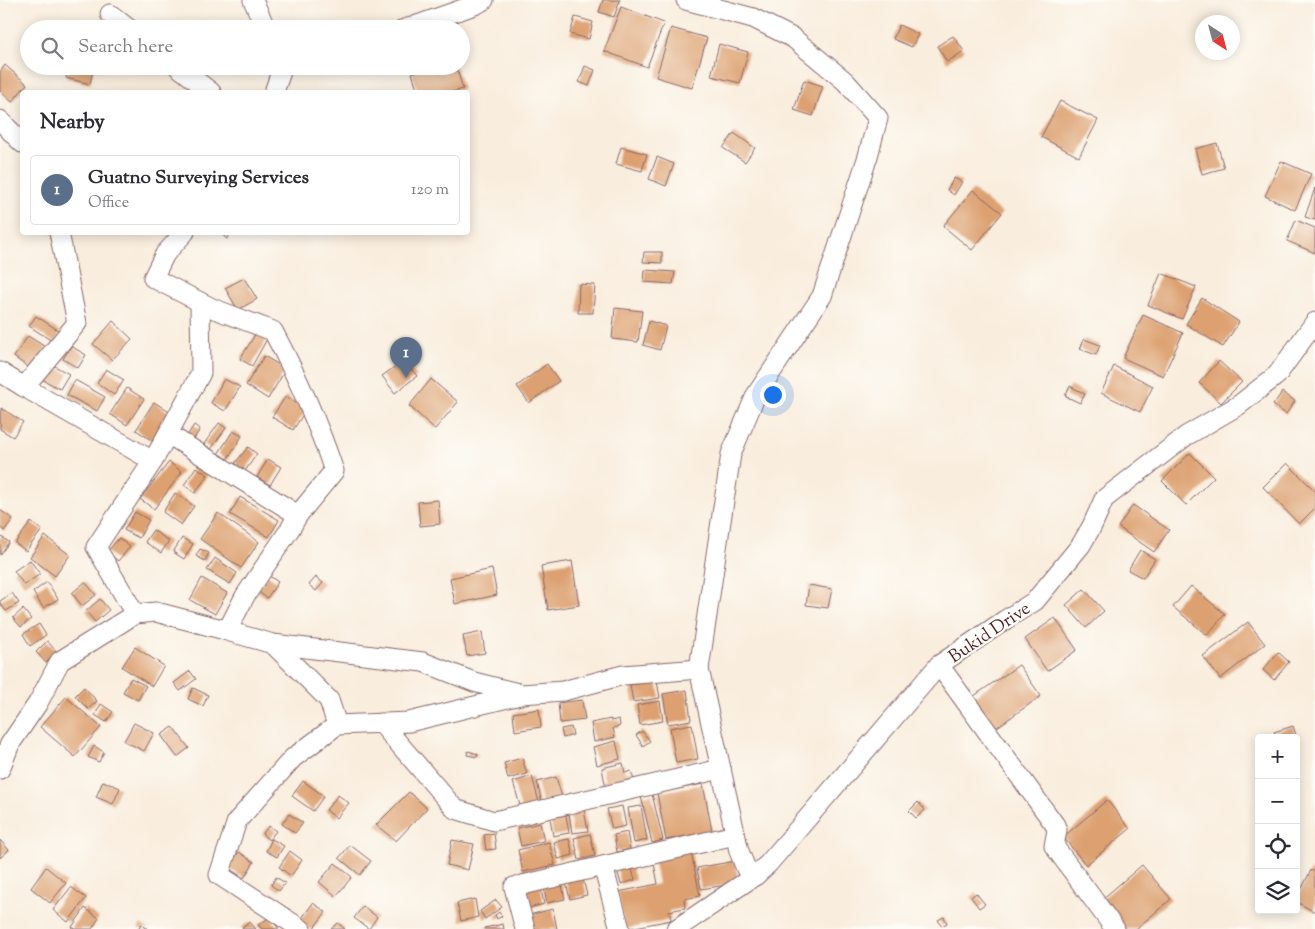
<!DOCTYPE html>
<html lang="en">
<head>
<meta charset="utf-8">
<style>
	body { margin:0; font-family:"Sorts Mill Goudy",serif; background:#f2f2f3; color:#2b2b33 }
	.controls { position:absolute; right:15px; bottom:15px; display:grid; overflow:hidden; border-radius:5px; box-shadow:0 2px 12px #0003 }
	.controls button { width:45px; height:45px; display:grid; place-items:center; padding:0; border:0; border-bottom:1px solid #e1e1e2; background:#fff; color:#2b2b33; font:25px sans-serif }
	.compass { position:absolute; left:1195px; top:15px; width:45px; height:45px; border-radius:50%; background:#fff; box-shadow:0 2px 12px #0003; rotate:144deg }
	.you { position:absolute; left:772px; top:394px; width:18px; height:18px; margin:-12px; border:4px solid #fff; border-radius:50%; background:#1a73e8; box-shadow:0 0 0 8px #1a73e833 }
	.badge { display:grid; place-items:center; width:32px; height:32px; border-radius:50%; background:#ea580c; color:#fff; font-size:16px; font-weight:700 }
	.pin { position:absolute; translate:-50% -41px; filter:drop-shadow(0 1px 2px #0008) }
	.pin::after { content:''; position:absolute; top:26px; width:18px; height:15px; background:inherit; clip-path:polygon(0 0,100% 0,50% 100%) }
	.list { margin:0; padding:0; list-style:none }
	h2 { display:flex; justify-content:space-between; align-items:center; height:65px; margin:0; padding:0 20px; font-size:21px }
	h2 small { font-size:16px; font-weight:400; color:#7c7c81 }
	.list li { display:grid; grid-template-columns:32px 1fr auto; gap:15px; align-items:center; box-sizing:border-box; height:70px; margin:0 10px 10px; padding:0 10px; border:1px solid #e1e1e2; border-radius:5px }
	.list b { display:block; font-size:19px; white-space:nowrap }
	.list p { margin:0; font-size:16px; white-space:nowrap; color:#7c7c81 }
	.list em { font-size:16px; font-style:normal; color:#7c7c81 }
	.icon { flex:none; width:28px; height:28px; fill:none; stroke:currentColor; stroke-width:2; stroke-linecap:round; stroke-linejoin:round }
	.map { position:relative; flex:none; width:1315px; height:929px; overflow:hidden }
	.search { position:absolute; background:#fff; box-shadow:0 2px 12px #0003; left:20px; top:20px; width:450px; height:55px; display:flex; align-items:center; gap:12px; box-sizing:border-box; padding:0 18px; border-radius:28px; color:#7c7c81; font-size:19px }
	.panel { position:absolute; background:#fff; box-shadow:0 2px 12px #0003; left:20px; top:90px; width:450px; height:145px; border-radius:5px }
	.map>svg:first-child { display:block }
	.building { fill:#dda171 }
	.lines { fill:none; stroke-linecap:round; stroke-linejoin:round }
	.street-casing { stroke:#876769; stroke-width:21 }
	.street { stroke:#fff; stroke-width:19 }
	.labels { text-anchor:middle; stroke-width:4.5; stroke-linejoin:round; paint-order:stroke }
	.street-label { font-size:18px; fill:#4a1f2b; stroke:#fdfcf7 }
</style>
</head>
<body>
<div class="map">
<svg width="1315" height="929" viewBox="0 0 1315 929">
	<rect width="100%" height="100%" fill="#fdfcf7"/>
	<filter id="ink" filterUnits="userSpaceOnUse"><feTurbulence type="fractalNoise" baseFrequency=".02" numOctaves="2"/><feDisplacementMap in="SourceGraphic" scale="10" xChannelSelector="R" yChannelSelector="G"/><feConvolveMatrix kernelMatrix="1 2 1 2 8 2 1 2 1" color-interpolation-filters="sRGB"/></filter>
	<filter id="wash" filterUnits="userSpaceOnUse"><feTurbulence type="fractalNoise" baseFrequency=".0096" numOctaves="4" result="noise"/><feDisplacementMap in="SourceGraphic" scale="20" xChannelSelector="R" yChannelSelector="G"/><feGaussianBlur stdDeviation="1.12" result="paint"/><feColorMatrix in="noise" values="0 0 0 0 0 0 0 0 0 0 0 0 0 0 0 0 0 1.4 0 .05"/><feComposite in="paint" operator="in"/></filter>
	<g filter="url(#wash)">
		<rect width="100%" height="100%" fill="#f9eddd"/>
		<g id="blocks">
			<g class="building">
				<path d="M603,0H620L614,17L599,12Z"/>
				<path d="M621,7L664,23L647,67L604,51Z"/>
				<path d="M575,17L593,22L589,39L570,34Z"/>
				<path d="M899,25L918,34L912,47L893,39Z"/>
				<path d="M671,28L707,38L692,88L656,77Z"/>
				<path d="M953,36L964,51L947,62L937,46Z"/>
				<path d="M719,44L748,52L740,83L711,76Z"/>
				<path d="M5,65L27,84L12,102L0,91V72Z"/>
				<path d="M69,66H94L90,84L66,78Z"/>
				<path d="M433,66H456L463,89L452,92H418L412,73Z"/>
				<path d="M585,66L595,70L589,86L579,82Z"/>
				<path d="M804,80L823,86L813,116L794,110Z"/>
				<path d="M1060,101L1098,120L1079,157L1041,137Z"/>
				<path d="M734,133L755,148L745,162L723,148Z"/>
				<path d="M1217,143L1224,168L1202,174L1195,149Z"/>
				<path d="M621,147L647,154L642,171L616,164Z"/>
				<path d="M657,157L674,164L666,186L649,179Z"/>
				<path d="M1281,161L1311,174L1295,210L1265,196Z"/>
				<path d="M954,178L962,182L954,195L947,190Z"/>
				<path d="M1315,188V220L1305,217Z"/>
				<path d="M973,190L1002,213L972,250L943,226Z"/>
				<path d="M1296,220L1315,228V253L1287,241Z"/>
				<path d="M219,232H232L227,239Z"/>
				<path d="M644,252H662V263L643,262Z"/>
				<path d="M645,270L675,272L673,284L644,282Z"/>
				<path d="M1161,273L1196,287L1182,319L1148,305Z"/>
				<path d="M244,278L257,299L238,310L225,288Z"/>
				<path d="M579,284L595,285L593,313H578Z"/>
				<path d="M1202,298L1239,322L1223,347L1186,324Z"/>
				<path d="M615,308L642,311L638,342L612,339Z"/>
				<path d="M1143,315L1183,333L1163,376L1123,358Z"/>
				<path d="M36,316L61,332L55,343L29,326Z"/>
				<path d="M113,321L132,339L112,360L93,344Z"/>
				<path d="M649,321L666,326L660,350L643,345Z"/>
				<path d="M256,333L267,339L252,366L240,359Z"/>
				<path d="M28,336L47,348L32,370L14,357Z"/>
				<path d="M1084,339L1100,345L1096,355L1080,349Z"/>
				<path d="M71,346L86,355L78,368L63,359Z"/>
				<path d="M264,356L286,369L268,399L246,385Z"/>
				<path d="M404,360L417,376L395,393L382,376Z"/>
				<path d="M1219,361L1242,382L1221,403L1199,383Z"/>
				<path d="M49,363L69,374L60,389L40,378Z"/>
				<path d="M547,364L559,381L529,403L517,386Z"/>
				<path d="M1114,366L1153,386L1140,412L1101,393Z"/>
				<path d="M106,369L124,380L114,395L97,383Z"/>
				<path d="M224,379L240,387L225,411L211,403Z"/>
				<path d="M431,379L458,402L435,429L409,406Z"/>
				<path d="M75,380L105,397L97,411L67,395Z"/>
				<path d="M1070,386L1085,394L1080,403L1065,396Z"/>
				<path d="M127,388L144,399L127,425L110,414Z"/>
				<path d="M1282,392L1295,401L1286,414L1273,405Z"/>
				<path d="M286,396L306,410L293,430L272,417Z"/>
				<path d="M154,402L177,417L159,445L136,430Z"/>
				<path d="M1,408L23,422L13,437L0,429Z"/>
				<path d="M219,423L226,428L211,449L204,444Z"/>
				<path d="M194,425L200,429L194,439L187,436Z"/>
				<path d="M233,431L242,436L227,460L218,454Z"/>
				<path d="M248,447L257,454L245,471L235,463Z"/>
				<path d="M1190,453L1214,477L1186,505L1162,481Z"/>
				<path d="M268,459L281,467L270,485L257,477Z"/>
				<path d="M169,462L182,472L154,509L140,499Z"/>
				<path d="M1287,463L1315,491V508L1299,524L1263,487Z"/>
				<path d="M196,467L208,475L195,493L184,485Z"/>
				<path d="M175,493L194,506L181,525L163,512Z"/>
				<path d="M240,497L279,520L269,537L230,514Z"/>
				<path d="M438,500L440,524L420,526L418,502Z"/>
				<path d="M1133,505L1169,530L1154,552L1118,527Z"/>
				<path d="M0,510L13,519L4,531L0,527Z"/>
				<path d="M135,512L149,520L139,538L124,530Z"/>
				<path d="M218,513L259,542L241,568L200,539Z"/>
				<path d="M31,522L42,530L26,551L15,543Z"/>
				<path d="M153,530L169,541L161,553L145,542Z"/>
				<path d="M0,536L9,542L0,555Z"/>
				<path d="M45,536L70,555L55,576L30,557Z"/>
				<path d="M119,538L130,547L118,561L107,552Z"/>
				<path d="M182,538L193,544L184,559L173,552Z"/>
				<path d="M200,549L209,553L205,561L196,556Z"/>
				<path d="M1140,550L1155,559L1143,578L1128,570Z"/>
				<path d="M215,558L237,573L230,584L207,570Z"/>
				<path d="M30,560L40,574L24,585L14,571Z"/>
				<path d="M572,561L579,605L548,610L541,566Z"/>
				<path d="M492,569L497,595L455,604L450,578Z"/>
				<path d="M268,575L278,582L267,598L257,591Z"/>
				<path d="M316,577L323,583L316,591L309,585Z"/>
				<path d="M202,578L227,593L215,614L190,600Z"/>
				<path d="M47,582L58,599L43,608L33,592Z"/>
				<path d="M85,582L96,595L82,606L72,593Z"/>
				<path d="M809,585L832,589L828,608L806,605Z"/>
				<path d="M1191,586L1225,614L1207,635L1173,607Z"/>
				<path d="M1084,589L1104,611L1086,628L1066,605Z"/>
				<path d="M12,593L19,603L6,611L0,603V601Z"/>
				<path d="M100,599L109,610L95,622L86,611Z"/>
				<path d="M23,609L31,619L21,627L13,618Z"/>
				<path d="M1055,618L1077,650L1047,671L1025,639Z"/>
				<path d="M1248,622L1265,644L1220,679L1203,656Z"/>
				<path d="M39,624L46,635L30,646L23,634Z"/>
				<path d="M482,632L485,653L467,656L463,636Z"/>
				<path d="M47,641L57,652L46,663L36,652Z"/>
				<path d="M135,647L164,666L152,686L122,667Z"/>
				<path d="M1278,652L1289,662L1274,680L1263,670Z"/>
				<path d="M1019,665L1041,696L993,730L971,698Z"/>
				<path d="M190,671L196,679L180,691L174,683Z"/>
				<path d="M131,678L146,686L138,700L123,692Z"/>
				<path d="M657,681L660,698L633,702L630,685Z"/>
				<path d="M84,687L97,701L88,709L75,696Z"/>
				<path d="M193,688L208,695L203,706L188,699Z"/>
				<path d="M687,690L691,720L668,724L663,694Z"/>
				<path d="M66,697L101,727L75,757L40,727Z"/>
				<path d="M582,700L585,720L560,723L558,703Z"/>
				<path d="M660,701L663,721L640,725L637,705Z"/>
				<path d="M101,704L113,712L106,722L95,715Z"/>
				<path d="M539,709L541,727L515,731L513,713Z"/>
				<path d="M611,719V721L619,719L620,726L613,728L615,737L594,742L591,723Z"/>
				<path d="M134,723L154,733L144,751L124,741Z"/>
				<path d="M692,724L698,759L676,763L670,728Z"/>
				<path d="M1293,726L1297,738H1276L1274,732Z"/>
				<path d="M173,727L189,748L177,757L161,735Z"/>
				<path d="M571,727L573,735L563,738L561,729Z"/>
				<path d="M642,731L650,741L643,746L636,735Z"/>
				<path d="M616,741L620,759L597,765L593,747Z"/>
				<path d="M94,746L104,752L99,762L88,757Z"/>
				<path d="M468,751L478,754L477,757L467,755Z"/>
				<path d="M522,758L527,774L508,779L504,763Z"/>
				<path d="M623,763L625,773L631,771L635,783L606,789L602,768Z"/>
				<path d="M532,776L540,806L522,812L513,782Z"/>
				<path d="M556,777L562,797L542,803L537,782Z"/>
				<path d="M103,781L120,788L113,804L96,797Z"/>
				<path d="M303,781L324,796L313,811L292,796Z"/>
				<path d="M703,784L712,831L666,840L657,793Z"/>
				<path d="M409,792L427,808L396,841L376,825Z"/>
				<path d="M652,794L663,840L652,843L641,796Z"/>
				<path d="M338,795L349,803L336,818L326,810Z"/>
				<path d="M1107,800L1130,829L1086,865L1063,837Z"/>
				<path d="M918,802L925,810L916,818L909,811Z"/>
				<path d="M622,806L626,826L612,829L607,809Z"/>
				<path d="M641,806L647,840L634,843L628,808Z"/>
				<path d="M584,810L588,831L572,833L569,813Z"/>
				<path d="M289,814L303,823L295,833L282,824Z"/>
				<path d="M566,815L569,833L553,836L550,818Z"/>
				<path d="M540,823L544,841L521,846L517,828Z"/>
				<path d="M269,826L276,831L269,840L262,834Z"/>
				<path d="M627,832L630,849L617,852L614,835Z"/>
				<path d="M494,833L496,849L486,850L484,835Z"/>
				<path d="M590,834L595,856L579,860L574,838Z"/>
				<path d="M272,839L284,846L277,857L266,851Z"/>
				<path d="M569,839L573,855L558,859L554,842Z"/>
				<path d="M0,840L9,850L0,858Z"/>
				<path d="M452,840L474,844L468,870L447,865Z"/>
				<path d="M549,842L555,865L523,872L518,850Z"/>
				<path d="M350,845L371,861L360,875L339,858Z"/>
				<path d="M290,851L302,860L291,876L279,867Z"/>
				<path d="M691,851L700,896L684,899L685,908L669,911L671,920L625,929L618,892L658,884L653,858Z"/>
				<path d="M239,852L254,862L244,878L228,868Z"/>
				<path d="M735,861L739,883L701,889L697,868Z"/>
				<path d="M630,862L635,880L621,884L616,866Z"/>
				<path d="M335,863L352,877L336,896L319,882Z"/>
				<path d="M1142,865L1171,899L1136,929H1124L1100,901Z"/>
				<path d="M46,867L66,883L50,903L31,888Z"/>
				<path d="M1311,870L1315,872V912L1296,902V900Z"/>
				<path d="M582,875L587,895L570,899L565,879Z"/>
				<path d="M276,877L285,883L279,891L271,885Z"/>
				<path d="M561,881L565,899L547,903L543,885Z"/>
				<path d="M540,884L544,904L522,910L517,890Z"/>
				<path d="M71,887L86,898L68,922L53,910Z"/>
				<path d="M976,893L985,904L979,908L971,897Z"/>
				<path d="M475,899L478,917L461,921L457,903Z"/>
				<path d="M496,900L502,907L485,919L480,911Z"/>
				<path d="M313,903L326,912L313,929H307L299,922Z"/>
				<path d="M363,906L377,917L369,929L354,918Z"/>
				<path d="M85,908L99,918L92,929H75L72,927Z"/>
				<path d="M553,909L557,929H528L525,916Z"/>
				<path d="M499,912L502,916L497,919L495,915Z"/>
				<path d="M270,917L279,929H262L258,925Z"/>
				<path d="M944,917L947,923L942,926L938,920Z"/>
				<path d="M250,922L256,929H243L242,927Z"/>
				<path d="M338,923L345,929H331Z"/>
				<path d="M141,924L148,929H138Z"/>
				<path d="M503,924L504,929H484V928Z"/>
			</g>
		</g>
	</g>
	<g filter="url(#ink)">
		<use href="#blocks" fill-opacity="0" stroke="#876769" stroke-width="1"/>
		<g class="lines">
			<defs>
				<g id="street">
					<path d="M253,0L266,29"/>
					<path d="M686,0L753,18L793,38L845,81L878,118L868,156L822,296L756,395L731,454L699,669L739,851L746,869L756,875"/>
					<path d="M110,14L129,29"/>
					<path d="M404,29L412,27L477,4L484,0"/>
					<path d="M177,66L211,92"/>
					<path d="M274,92L283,66"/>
					<path d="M0,120L22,143"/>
					<path d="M185,232L165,254L153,278L212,308L273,331C297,376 318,423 334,471L298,515L290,529L245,596L227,631L273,644L423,662L474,682L522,694L563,691L623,675L699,669"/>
					<path d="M0,372L24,387L153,461L201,373L200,302"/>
					<path d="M24,387L77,323L59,232"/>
					<path d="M168,434L298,515"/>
					<path d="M135,614L96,547L153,461"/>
					<path d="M273,644L329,700L337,725"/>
					<path d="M939,665L1055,825L1057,830L1054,846L1115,929"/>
					<path d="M381,723L455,809L494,821L721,769"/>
					<path d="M0,769L10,744L38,703L60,661L135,614L156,612L233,632"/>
					<path d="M603,866L620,929"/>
					<path d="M301,929L219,875L237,821L293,758L337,725L409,722L520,695"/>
					<path d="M525,929L514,887L735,835"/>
					<path d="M676,929L756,875L768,864L939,665L1005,620L1035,601L1081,545L1092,526L1104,499L1186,436L1239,405L1277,375L1315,322"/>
				</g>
			</defs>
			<use href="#street" class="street-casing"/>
			<use href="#street" class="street"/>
		</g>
	</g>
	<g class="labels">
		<g class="street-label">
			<text transform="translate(989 632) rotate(-34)" y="6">Bukid Drive</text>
		</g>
	</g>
</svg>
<div class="controls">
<button>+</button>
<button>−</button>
<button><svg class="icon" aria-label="locate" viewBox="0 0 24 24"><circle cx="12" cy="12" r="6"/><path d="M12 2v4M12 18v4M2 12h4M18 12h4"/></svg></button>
<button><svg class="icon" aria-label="layers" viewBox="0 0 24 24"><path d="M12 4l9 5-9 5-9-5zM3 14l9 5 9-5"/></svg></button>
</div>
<svg class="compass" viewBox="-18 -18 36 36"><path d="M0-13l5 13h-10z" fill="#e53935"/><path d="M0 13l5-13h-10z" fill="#7c7c81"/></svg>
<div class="you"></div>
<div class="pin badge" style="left:406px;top:378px;background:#5c6f8a">1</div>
<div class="search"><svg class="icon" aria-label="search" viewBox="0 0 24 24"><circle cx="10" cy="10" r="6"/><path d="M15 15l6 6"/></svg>Search here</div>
<section class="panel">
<h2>Nearby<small></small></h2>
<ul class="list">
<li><span class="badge" style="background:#5c6f8a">1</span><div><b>Guatno Surveying Services</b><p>Office</p></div><em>120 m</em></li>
</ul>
</section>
</div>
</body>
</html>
